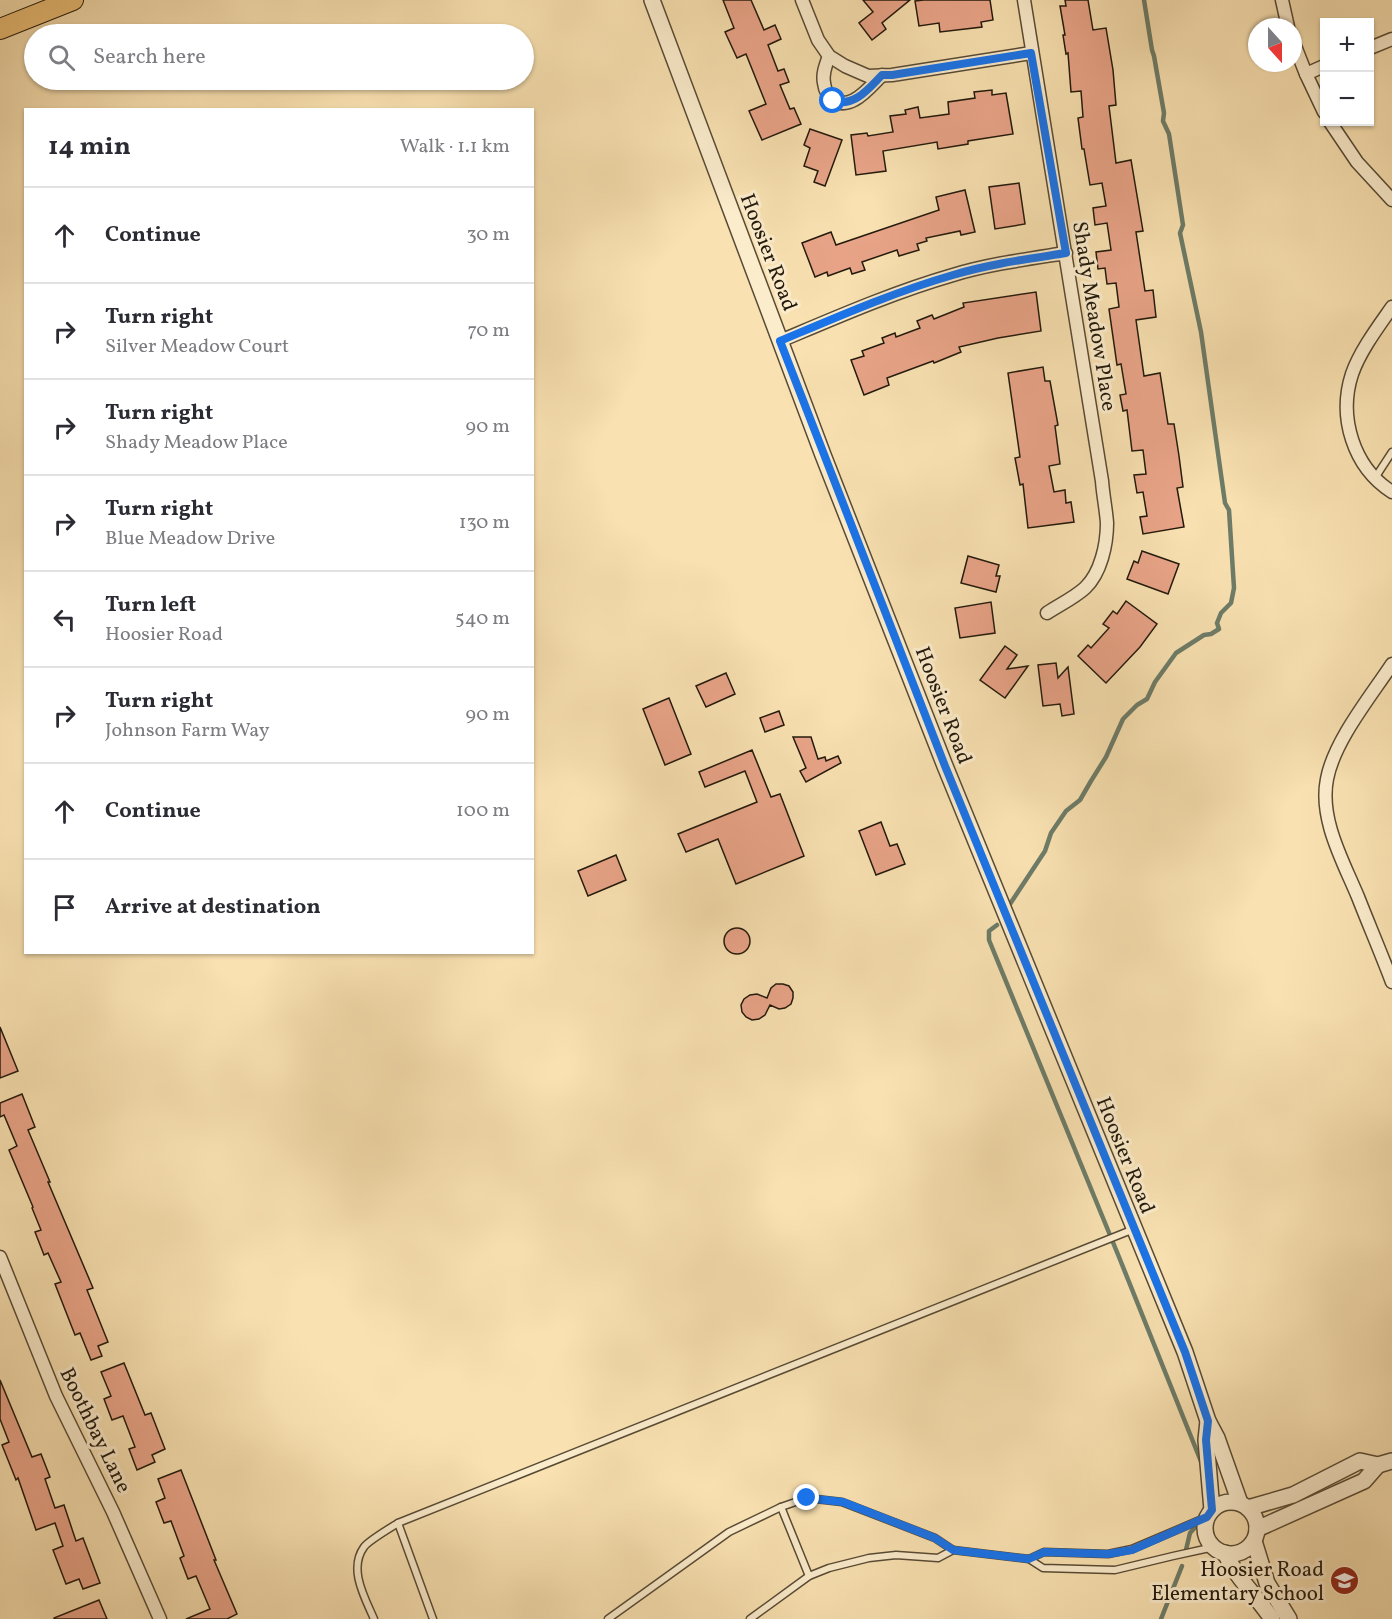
<!DOCTYPE html>
<html lang="en">
<head>
<meta charset="utf-8">
<style>
	body { margin:0; font-family:Vollkorn,serif; background:#f7f7f7; color:#2b2b33 }
	.controls { position:absolute; right:18px; top:18px; display:grid; overflow:hidden; border-radius:0px; box-shadow:0 2px 4px #0004 }
	.controls button { width:54px; height:54px; display:grid; place-items:center; padding:0; border:0; border-bottom:2px solid #e1e1e2; background:#fff; color:#2b2b33; font:30px sans-serif }
	.compass { position:absolute; left:1248px; top:18px; width:54px; height:54px; border-radius:50%; background:#fff; box-shadow:0 2px 4px #0004; rotate:159deg }
	.stop { position:absolute; width:18px; height:18px; margin:-14px; border:4px solid #1a73e8; border-radius:50%; background:#fff }
	.stop.end { background:#1a73e8; border-color:#fff; box-shadow:0 2px 6px #0008 }
	.list { margin:0; padding:0; list-style:none }
	h2 { display:flex; justify-content:space-between; align-items:center; height:78px; margin:0; padding:0 24px; font-size:26px }
	h2 small { font-size:20px; font-weight:400; color:#7c7c81 }
	.list li { display:grid; grid-template-columns:39px 1fr auto; gap:18px; align-items:center; box-sizing:border-box; height:96px; padding:0 24px; border-top:2px solid #e1e1e2 }
	.list b { display:block; font-size:22px; white-space:nowrap }
	.list p { margin:0; font-size:20px; white-space:nowrap; color:#7c7c81 }
	.list em { font-size:20px; font-style:normal; color:#7c7c81 }
	.icon { flex:none; width:33px; height:33px; fill:none; stroke:currentColor; stroke-width:2; stroke-linecap:round; stroke-linejoin:round }
	.map { position:relative; flex:none; width:1392px; height:1619px; overflow:hidden }
	.search { position:absolute; background:#fff; box-shadow:0 2px 4px #0004; left:24px; top:24px; width:510px; height:66px; display:flex; align-items:center; gap:15px; box-sizing:border-box; padding:0 21px; border-radius:33px; color:#7c7c81; font-size:22px }
	.panel { position:absolute; background:#fff; box-shadow:0 2px 4px #0004; left:24px; top:108px; width:510px; height:846px; border-radius:0px }
	.map>svg:first-child { display:block }
	.lines { fill:none; stroke-linecap:round; stroke-linejoin:round }
	.stream { stroke:#6d7c68; stroke-width:4.5 }
	.building { fill:#e9a488; stroke:#22190c; stroke-width:1.5 }
	.service-casing { stroke:#584b35; stroke-width:9 }
	.minor-casing { stroke:#584b35; stroke-width:15 }
	.tertiary-casing { stroke:#584b35; stroke-width:18 }
	.primary-casing { stroke:#22190c; stroke-width:22 }
	.service { stroke:#fbeccc; stroke-width:6 }
	.minor { stroke:#fbeccc; stroke-width:12 }
	.tertiary { stroke:#fbeccc; stroke-width:15 }
	.primary { stroke:#ecc078; stroke-width:20 }
	.route { stroke:#1a73e8; stroke-width:8 }
	.labels { text-anchor:middle; stroke-width:6; stroke-linejoin:round; paint-order:stroke }
	.street-label { font-size:21px; fill:#22190c; stroke:#fbeccc }
	.poi-label { font-size:21px; fill:#22190c; stroke:#fbeccc; text-anchor:end }
</style>
</head>
<body>
<div class="map">
<svg width="1392" height="1619" viewBox="0 0 1392 1619">
	<rect width="100%" height="100%" fill="#f9e1b1"/>
	<filter id="stains"><feTurbulence type="fractalNoise" baseFrequency=".00333" numOctaves="4"/><feColorMatrix values="0 0 0 0 .2 0 0 0 0 .09 0 0 0 0 .02 0 0 0 .5 -.17"/></filter>
	<radialGradient id="worn" r=".72"><stop offset=".6" stop-color="#630" stop-opacity="0"/><stop offset="1" stop-color="#630" stop-opacity=".3"/></radialGradient>
	<g class="lines">
		<g class="stream">
			<path d="M1010,904L1045,851L1051,833L1066,811L1080,800L1091,781L1106,757L1123,719L1137,705L1147,699L1155,682L1176,653L1204,635L1211,634L1219,629L1217,623L1221,613L1231,603L1234,588L1229,510L1225,503L1201,332L1180,233L1183,225L1169,134L1163,121L1164,113L1154,56L1152,50L1144,0"/>
			<path d="M997,925L989,931V940L1119,1257L1202,1464"/>
			<path d="M1185,1554L1190,1533L1199,1523L1206,1508"/>
			<path d="M1161,1619L1182,1566"/>
		</g>
	</g>
	<g class="building">
		<path d="M723,0H751L764,30L775,25L781,39L768,45L778,71L784,69L789,82L780,85L790,109L794,108L801,124L762,140L749,111L766,104L746,54L737,58L725,32L734,28Z"/>
		<path d="M863,0H910L882,23L886,29L872,40L859,23L873,12Z"/>
		<path d="M924,0H990L993,20L981,22L982,27L940,32L939,23L919,26L915,1Z"/>
		<path d="M1065,0H1088L1093,30L1106,28L1113,70L1116,105L1109,106L1116,163L1131,160L1143,231L1136,232L1145,291L1153,290L1156,317L1136,320L1144,376L1160,373L1168,424H1174L1179,456L1183,487L1177,488L1184,527L1143,534L1140,517L1147,516L1143,492L1137,493L1134,475L1146,474L1143,450L1132,451L1127,410L1123,411L1120,395L1126,394L1121,364L1117,365L1109,309L1119,307L1116,283L1107,284L1105,268L1098,269L1096,252L1111,250L1107,223L1095,225L1093,208L1106,206L1102,183L1090,185L1084,149H1082L1078,118L1083,117L1081,91L1071,92L1068,53L1066,54L1063,35H1065L1060,6H1066Z"/>
		<path d="M992,90V95L1006,93L1013,134L968,141V144L938,149L937,142L883,151L886,171L856,175L851,135L867,133L868,136L893,132L890,116L906,114L905,110L918,107L920,118L949,114L948,102L975,98L974,92Z"/>
		<path d="M810,129L842,140L825,186L814,182L818,171L804,166L810,148L804,145Z"/>
		<path d="M1019,183L1025,224L995,229L989,187Z"/>
		<path d="M965,190L975,232L961,235L960,231L926,238L927,241L917,244L919,250L899,256L897,250L862,262L865,270L852,274L850,268L828,276L827,272L815,277L802,243L831,232L836,245L939,210L936,197Z"/>
		<path d="M1036,292L1041,331L998,338L959,347L961,352L934,363L933,361L887,378L889,385L864,395L851,360L864,356L862,351L884,343L882,338L895,333L896,337L920,328L917,321L932,315L934,319L964,307L963,303Z"/>
		<path d="M1043,367L1045,381H1050L1058,425L1055,426L1060,464L1049,466L1054,492L1065,490L1066,503L1071,502L1074,522L1028,528L1023,484L1020,485L1015,458L1020,457L1008,373Z"/>
		<path d="M1142,551L1179,564L1168,594L1127,579L1134,561L1138,563Z"/>
		<path d="M968,556L999,565L996,576H1000L996,592L961,583Z"/>
		<path d="M1126,601L1157,624L1140,647L1106,683L1078,656L1088,645L1091,648L1109,628L1103,624L1113,611L1117,614Z"/>
		<path d="M991,602L995,633L960,638L955,608Z"/>
		<path d="M1005,646L1017,655L1007,669L1028,666L1005,698L980,680Z"/>
		<path d="M1056,663L1058,678L1068,667L1074,714L1062,716L1060,704L1043,706L1038,665Z"/>
		<path d="M726,673L735,694L706,707L696,686Z"/>
		<path d="M669,698L691,754L665,765L643,709Z"/>
		<path d="M779,711L784,725L765,732L760,718Z"/>
		<path d="M793,737H811L818,759L825,757L826,761L838,756L841,763L806,782L800,771L806,768Z"/>
		<path d="M752,750L771,797L780,794L804,856L736,884L718,839L686,852L678,834L757,802L745,771L705,787L699,772Z"/>
		<path d="M881,822L890,846L897,844L905,864L876,875L859,831Z"/>
		<path d="M616,855L626,880L588,896L578,871Z"/>
		<circle cx="737" cy="941" r="13"/>
		<path d="M776,984H783L789,986L793,992V998L791,1004L785,1008L779,1009L770,1005L765,1015L759,1019L752,1020L746,1017L742,1012L741,1005L744,999L750,995L757,994L767,998L771,988Z"/>
		<path d="M0,1027L18,1071L0,1078Z"/>
		<path d="M22,1094L35,1127L28,1130L50,1182H48L93,1288L87,1290L108,1342L98,1346L102,1356L91,1360L80,1333L75,1335L55,1284L61,1282L48,1253L44,1255L35,1232L41,1230L32,1208L33,1207L9,1150L17,1146L4,1115L0,1117V1103Z"/>
		<path d="M124,1363L145,1415L151,1413L165,1449L152,1455L155,1462L137,1470L129,1449L135,1447L123,1416L112,1420L104,1399L111,1396L101,1372Z"/>
		<path d="M0,1380L32,1457L41,1454L50,1477L45,1479L55,1508L64,1505L76,1541L83,1538L100,1583L83,1589L79,1579L66,1584L53,1550L63,1546L55,1523L36,1530L18,1478L16,1480L2,1445L9,1442L0,1419Z"/>
		<path d="M181,1470L216,1560H214L237,1614L227,1619H186L210,1609L196,1576L188,1579L180,1558L184,1556L171,1521L164,1523L156,1502L165,1498L158,1479Z"/>
		<path d="M99,1600L107,1619H54V1618Z"/>
	</g>
	<g class="lines">
		<defs>
			<g id="service">
				<path d="M1375,478L1392,452"/>
				<path d="M781,1507L809,1576"/>
				<path d="M1029,1559L1044,1552L1108,1554L1132,1549L1207,1517"/>
				<path d="M374,1619C365,1598 348,1569 364,1547C368,1541 390,1528 398,1523"/>
				<path d="M433,1619L398,1523L1134,1229"/>
				<path d="M608,1619L729,1532L781,1507L807,1498L842,1502L935,1538L953,1550"/>
				<path d="M750,1619L809,1576L829,1568L869,1558L896,1555L938,1558L953,1550L1029,1559L1043,1568L1115,1570L1173,1556L1214,1547"/>
			</g>
			<g id="minor">
				<path d="M802,0L818,40L829,56L845,66L868,76L892,75L1031,53"/>
				<path d="M1024,0L1102,481C1103,495 1106,509 1107,523C1107,544 1101,573 1085,588C1074,598 1059,605 1047,613"/>
				<path d="M1282,0L1288,27"/>
				<path d="M1293,41L1306,74L1324,112"/>
				<path d="M1370,48L1392,39"/>
				<path d="M829,56C826,64 822,74 824,83C826,99 839,108 854,100C864,95 874,83 882,75"/>
				<path d="M1306,74L1324,66"/>
				<path d="M1330,122L1357,162L1392,200"/>
				<path d="M1392,307C1378,327 1360,351 1352,374C1338,417 1353,467 1392,492"/>
				<path d="M780,341C837,317 894,292 953,275C989,264 1028,259 1066,253"/>
				<path d="M1392,664C1371,696 1334,741 1327,779C1319,819 1343,861 1358,897C1369,925 1381,953 1392,982"/>
				<path d="M0,1257L56,1396L113,1512L160,1619"/>
			</g>
			<g id="tertiary">
				<path d="M652,0L823,455L945,766L1185,1352L1208,1421L1217,1438L1240,1503"/>
				<path d="M1208,1421L1206,1440L1212,1510"/>
				<circle cx="1231" cy="1528" r="26"/>
				<path d="M1248,1508L1293,1495L1360,1461L1378,1465L1392,1461"/>
				<path d="M1257,1529L1364,1481L1378,1465"/>
				<path d="M1254,1541L1267,1583L1289,1619"/>
				<path d="M1225,1553C1237,1579 1256,1595 1272,1619"/>
			</g>
			<path id="primary" d="M0,29L73,0"/>
		</defs>
		<use href="#service" class="service-casing"/>
		<use href="#minor" class="minor-casing"/>
		<use href="#tertiary" class="tertiary-casing"/>
		<use href="#primary" class="primary-casing"/>
		<use href="#service" class="service"/>
		<use href="#minor" class="minor"/>
		<use href="#tertiary" class="tertiary"/>
		<use href="#primary" class="primary"/>
	</g>
	<g class="lines">
		<path class="route" d="M807,1498L843,1502L935,1538L953,1550L1029,1559L1044,1552L1108,1554L1132,1550L1207,1517L1212,1510L1206,1440L1208,1421L1185,1352L945,766L780,341C837,317 894,292 953,275C989,264 1028,259 1066,253L1031,53L892,75H882C868,89 855,107 833,101"/>
	</g>
	<defs>
		<symbol id="school-disc" viewBox="-11 -11 22 22"><circle r="9.5" fill="#8f2418" stroke="#fbeccc"/><path d="M0-5L7-2L0 1L-7-2ZM-4 1L0 2.5L4 1V4Q0 6-4 4Z" fill="#fff"/></symbol>
	</defs>
	<g fill-rule="evenodd">
		<use href="#school-disc" x="1328" y="1564" width="33" height="33"/>
	</g>
	<g class="labels">
		<g class="street-label">
			<text transform="translate(769 252) rotate(69)" y="7">Hoosier Road</text>
			<text transform="translate(1095 316) rotate(81)" y="7">Shady Meadow Place</text>
			<text transform="translate(944 705) rotate(69)" y="7">Hoosier Road</text>
			<text transform="translate(1126 1155) rotate(68)" y="7">Hoosier Road</text>
			<text transform="translate(96 1430) rotate(64)" y="7">Boothbay Lane</text>
		</g>
		<g class="poi-label">
			<text x="1324" y="1576">Hoosier Road<tspan x="1324" dy="24">Elementary School</tspan></text>
		</g>
	</g>
	<rect width="100%" height="100%" filter="url(#stains)"/>
	<rect width="100%" height="100%" fill="url(#worn)"/>
</svg>
<div class="controls">
<button>+</button>
<button>−</button>
</div>
<svg class="compass" viewBox="-18 -18 36 36"><path d="M0-13l5 13h-10z" fill="#e53935"/><path d="M0 13l5-13h-10z" fill="#7c7c81"/></svg>
<div class="stop" style="left:833px;top:101px"></div>
<div class="stop end" style="left:807px;top:1498px"></div>
<div class="search"><svg class="icon" aria-label="search" viewBox="0 0 24 24"><circle cx="10" cy="10" r="6"/><path d="M15 15l6 6"/></svg>Search here</div>
<section class="panel">
<h2>14 min<small>Walk · 1.1 km</small></h2>
<ul class="list">
<li><svg class="icon" aria-label="ahead" viewBox="0 0 24 24"><path d="M12 20V5M6 11l6-6 6 6"/></svg><div><b>Continue</b></div><em>30 m</em></li>
<li><svg class="icon" aria-label="right" viewBox="0 0 24 24"><path d="M7 20v-9h11M14 6l5 5-5 5"/></svg><div><b>Turn right</b><p>Silver Meadow Court</p></div><em>70 m</em></li>
<li><svg class="icon" aria-label="right" viewBox="0 0 24 24"><path d="M7 20v-9h11M14 6l5 5-5 5"/></svg><div><b>Turn right</b><p>Shady Meadow Place</p></div><em>90 m</em></li>
<li><svg class="icon" aria-label="right" viewBox="0 0 24 24"><path d="M7 20v-9h11M14 6l5 5-5 5"/></svg><div><b>Turn right</b><p>Blue Meadow Drive</p></div><em>130 m</em></li>
<li><svg class="icon" aria-label="left" viewBox="0 0 24 24"><path d="M17 20v-9H6M10 6l-5 5 5 5"/></svg><div><b>Turn left</b><p>Hoosier Road</p></div><em>540 m</em></li>
<li><svg class="icon" aria-label="right" viewBox="0 0 24 24"><path d="M7 20v-9h11M14 6l5 5-5 5"/></svg><div><b>Turn right</b><p>Johnson Farm Way</p></div><em>90 m</em></li>
<li><svg class="icon" aria-label="ahead" viewBox="0 0 24 24"><path d="M12 20V5M6 11l6-6 6 6"/></svg><div><b>Continue</b></div><em>100 m</em></li>
<li><svg class="icon" aria-label="arrive" viewBox="0 0 24 24"><path d="M6 21V4h12l-3 4 3 4H6"/></svg><div><b>Arrive at destination</b></div></li>
</ul>
</section>
</div>
</body>
</html>
